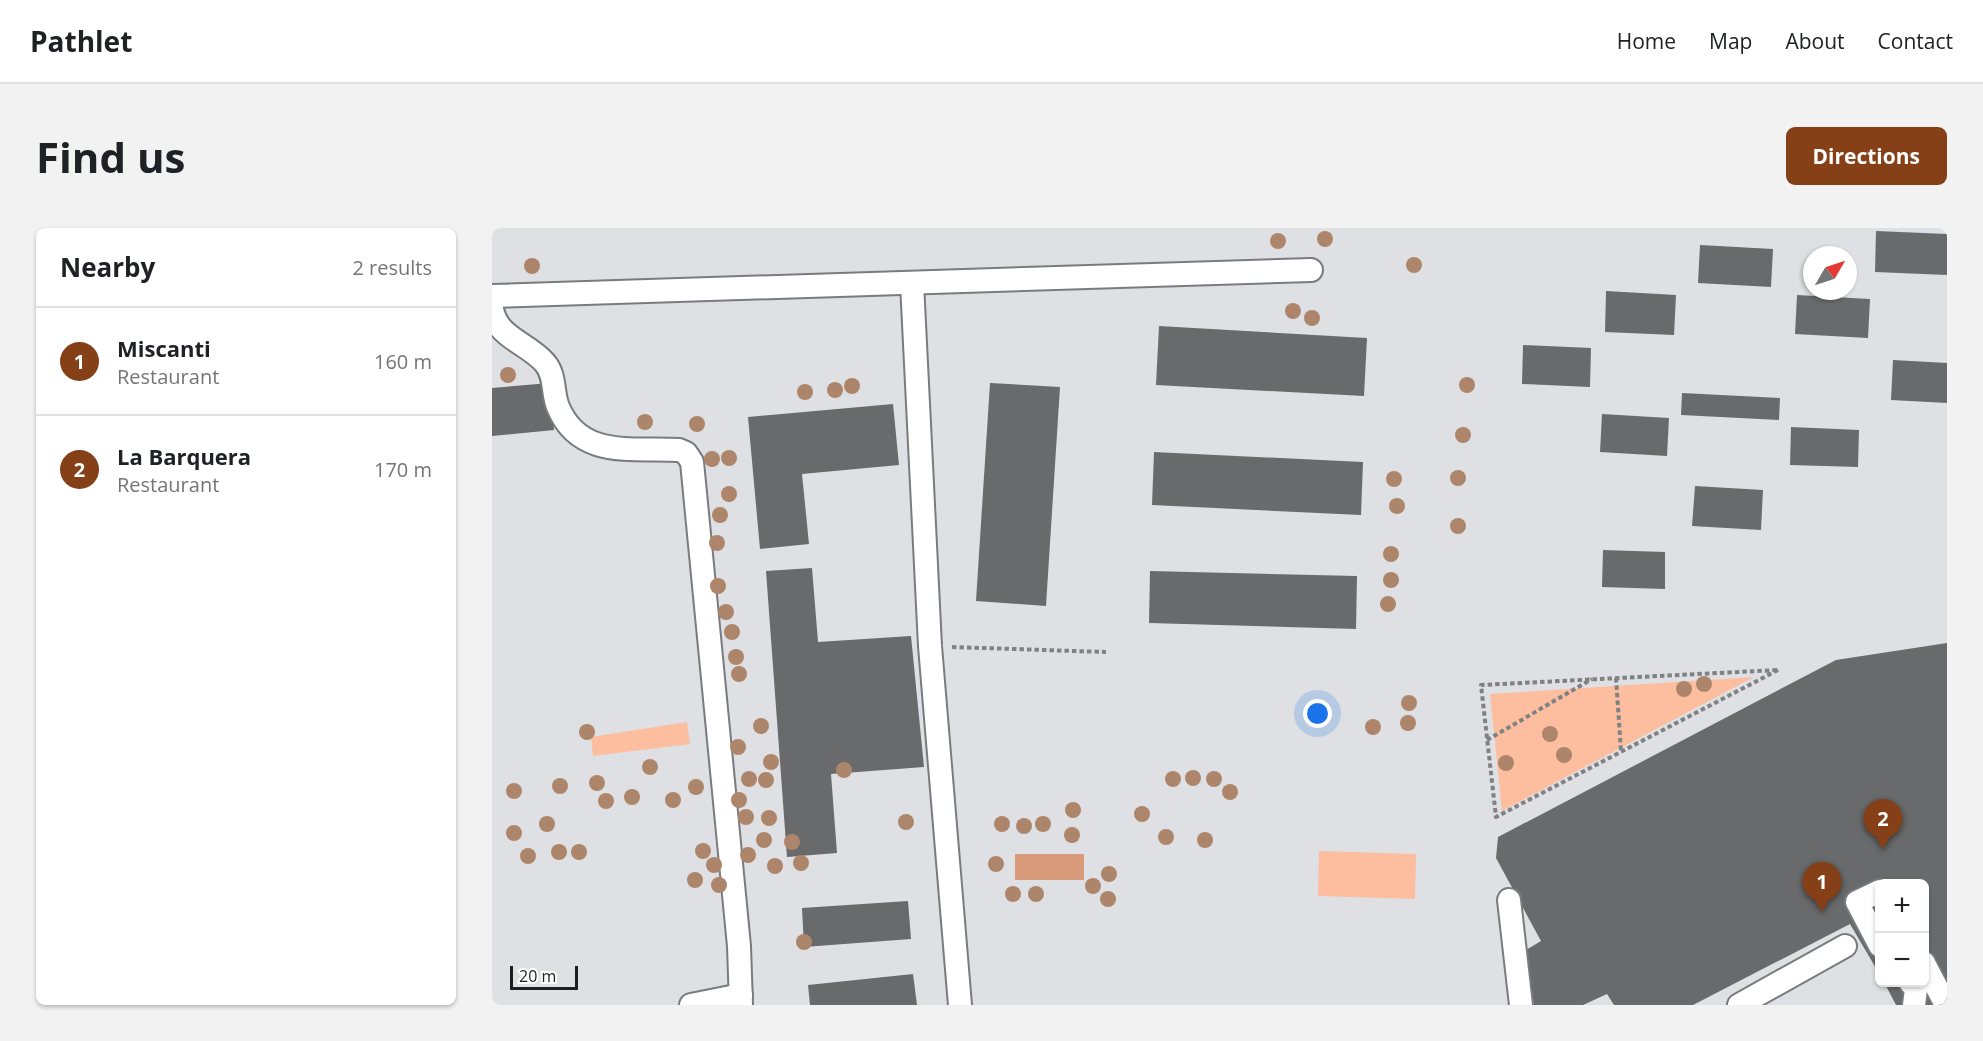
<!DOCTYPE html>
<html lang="en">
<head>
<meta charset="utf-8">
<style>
	body { margin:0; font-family:"Open Sans",sans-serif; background:#f2f2f2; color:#202124 }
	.controls { position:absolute; right:18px; bottom:18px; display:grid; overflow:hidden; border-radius:9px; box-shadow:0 2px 4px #0004 }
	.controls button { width:54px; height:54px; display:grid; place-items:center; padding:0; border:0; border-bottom:2px solid #e0e0e0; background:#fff; color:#202124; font:30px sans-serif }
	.compass { position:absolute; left:1311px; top:18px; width:54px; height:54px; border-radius:50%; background:#fff; box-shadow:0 2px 4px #0004; rotate:51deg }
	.scale { position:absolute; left:18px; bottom:15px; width:68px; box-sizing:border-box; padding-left:6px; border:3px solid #1e1f20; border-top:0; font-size:16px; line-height:21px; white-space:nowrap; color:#1e1f20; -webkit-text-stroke:4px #fff; paint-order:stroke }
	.you { position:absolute; left:826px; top:486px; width:21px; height:21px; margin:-15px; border:4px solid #fff; border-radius:50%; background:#1a73e8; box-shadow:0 0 0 9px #1a73e833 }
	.badge { display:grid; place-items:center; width:39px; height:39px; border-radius:50%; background:#854017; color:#fff; font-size:20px; font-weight:700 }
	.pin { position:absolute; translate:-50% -50px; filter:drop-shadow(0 2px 3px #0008) }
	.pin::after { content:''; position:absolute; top:32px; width:21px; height:18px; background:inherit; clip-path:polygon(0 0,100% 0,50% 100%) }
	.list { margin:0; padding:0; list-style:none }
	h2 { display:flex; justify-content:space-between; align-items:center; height:78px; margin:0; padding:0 24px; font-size:26px }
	h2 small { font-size:20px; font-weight:400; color:#757577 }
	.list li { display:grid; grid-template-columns:39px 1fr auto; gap:18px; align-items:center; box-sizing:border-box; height:108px; padding:0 24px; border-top:2px solid #e0e0e0 }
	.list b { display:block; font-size:22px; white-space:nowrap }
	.list p { margin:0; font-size:20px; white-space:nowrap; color:#757577 }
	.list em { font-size:20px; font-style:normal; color:#757577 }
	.map { position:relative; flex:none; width:1455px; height:777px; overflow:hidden; border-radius:9px }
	header { display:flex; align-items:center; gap:36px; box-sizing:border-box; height:84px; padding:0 30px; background:#fff; border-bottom:2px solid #e0e0e0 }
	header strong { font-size:28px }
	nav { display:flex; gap:33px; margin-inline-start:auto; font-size:21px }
	.intro { display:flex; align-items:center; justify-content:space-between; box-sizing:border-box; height:144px; padding:0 36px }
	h1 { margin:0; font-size:42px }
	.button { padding:15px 27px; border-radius:9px; background:#854017; color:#fff; font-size:21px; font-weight:700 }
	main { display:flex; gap:36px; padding:0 36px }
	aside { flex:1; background:#fff; border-radius:9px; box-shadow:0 2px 4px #0004 }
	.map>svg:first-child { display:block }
	.green { fill:#fcbe9f }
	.water { fill:#d99b7c }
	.building { fill:#696a6c }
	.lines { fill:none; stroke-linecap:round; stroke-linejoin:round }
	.minor-casing { stroke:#7a7b7e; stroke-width:26 }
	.path { stroke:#808183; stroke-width:4; stroke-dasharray:4.5 3; stroke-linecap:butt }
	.minor { stroke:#fff; stroke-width:22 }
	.tree { fill:#ad856b }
</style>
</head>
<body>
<header>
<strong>Pathlet</strong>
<nav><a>Home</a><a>Map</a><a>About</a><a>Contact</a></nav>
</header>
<div class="intro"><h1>Find us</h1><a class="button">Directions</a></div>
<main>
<aside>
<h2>Nearby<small>2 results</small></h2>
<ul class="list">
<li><span class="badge">1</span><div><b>Miscanti</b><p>Restaurant</p></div><em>160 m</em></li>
<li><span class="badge">2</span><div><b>La Barquera</b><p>Restaurant</p></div><em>170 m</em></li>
</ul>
</aside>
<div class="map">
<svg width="1455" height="777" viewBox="0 0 1455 777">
	<rect width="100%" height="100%" fill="#dfe0e3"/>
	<g class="green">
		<path d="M1262,449L1010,583L998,466Z"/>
		<path d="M195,494L198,516L101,528L99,509Z"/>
		<path d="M827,623L924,626L923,671L826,668Z"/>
	</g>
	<rect class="water" x="523" y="626" width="69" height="26"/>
	<g class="building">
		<path d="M1384,3L1455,6V47L1383,44Z"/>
		<path d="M1208,17L1281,21L1279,59L1206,55Z"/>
		<path d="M1114,63L1184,67L1182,107L1113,104Z"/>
		<path d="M1305,67L1378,71L1376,110L1303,106Z"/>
		<path d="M667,98L875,110L872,168L664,157Z"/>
		<path d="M1031,117L1099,120L1098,159L1030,156Z"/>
		<path d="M1401,132L1455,135V175L1399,172Z"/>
		<path d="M58,155L62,202L0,208V160Z"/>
		<path d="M498,155L568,159L554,378L484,373Z"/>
		<path d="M1190,165L1288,170L1287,192L1189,187Z"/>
		<path d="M401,176L407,237L310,246L317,316L268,321L256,189Z"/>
		<path d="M1110,186L1177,190L1175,228L1108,224Z"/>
		<path d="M1299,199L1367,202L1366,239L1298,237Z"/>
		<path d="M662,224L871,234L869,287L660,277Z"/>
		<path d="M1203,258L1271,262L1269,302L1200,298Z"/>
		<path d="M1111,322L1173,324V361L1110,359Z"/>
		<path d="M320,340L326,414L419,408L432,539L339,546L345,625L295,629L274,343Z"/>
		<path d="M658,343L865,348L864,401L657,395Z"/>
		<path d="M1455,415V777H1404L1392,754H1432V656H1388V747L1358,696L1201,777H1122L1115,766L1091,777H1042L1034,722L1049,713L1004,630L1006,609L1344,432Z"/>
		<path d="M416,673L419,711L312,719L310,680Z"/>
		<path d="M421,746L425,777H318L316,757Z"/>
	</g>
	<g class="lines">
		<defs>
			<g id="minor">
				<path d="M420,55L438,418L468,777"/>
				<path d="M0,68L819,42"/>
				<path d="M0,81C5,110 36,115 53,135C64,148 60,165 66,179C88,232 142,219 187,222L194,225L200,234L247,718L249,777"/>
				<path d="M1388,663L1365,674L1388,718"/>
				<path d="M1017,672L1029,777"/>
				<path d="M1432,735L1454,777"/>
				<path d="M1418,754L1424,761L1422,777"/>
				<path d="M199,777L249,767"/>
				<path d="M1247,777L1353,718"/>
			</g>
		</defs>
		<use href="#minor" class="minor-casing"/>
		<g class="path">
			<path d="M460,419L614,424"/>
			<path d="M1286,442L1004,589L989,457Z"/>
			<path d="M1124,450L1129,523"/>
			<path d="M995,512L1100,451"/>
		</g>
		<use href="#minor" class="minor"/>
	</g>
	<g class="tree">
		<circle cx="833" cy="11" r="8"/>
		<circle cx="786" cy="13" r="8"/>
		<circle cx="922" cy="37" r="8"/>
		<circle cx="40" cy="38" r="8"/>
		<circle cx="801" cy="83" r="8"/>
		<circle cx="820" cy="90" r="8"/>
		<circle cx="16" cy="147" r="8"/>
		<circle cx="975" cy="157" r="8"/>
		<circle cx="360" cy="158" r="8"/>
		<circle cx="343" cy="162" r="8"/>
		<circle cx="313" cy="164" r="8"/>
		<circle cx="153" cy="194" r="8"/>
		<circle cx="205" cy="196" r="8"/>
		<circle cx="971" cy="207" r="8"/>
		<circle cx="237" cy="230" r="8"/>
		<circle cx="220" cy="231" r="8"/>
		<circle cx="966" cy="250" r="8"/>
		<circle cx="902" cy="251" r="8"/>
		<circle cx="237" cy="266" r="8"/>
		<circle cx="905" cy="278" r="8"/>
		<circle cx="228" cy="287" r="8"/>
		<circle cx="966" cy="298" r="8"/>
		<circle cx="225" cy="315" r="8"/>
		<circle cx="899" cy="326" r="8"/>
		<circle cx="899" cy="352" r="8"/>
		<circle cx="226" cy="358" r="8"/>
		<circle cx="896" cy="376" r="8"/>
		<circle cx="234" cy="384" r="8"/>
		<circle cx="240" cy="404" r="8"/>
		<circle cx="244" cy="429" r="8"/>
		<circle cx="247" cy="446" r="8"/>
		<circle cx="1212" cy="456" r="8"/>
		<circle cx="1192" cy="461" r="8"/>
		<circle cx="917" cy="475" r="8"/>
		<circle cx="916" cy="495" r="8"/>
		<circle cx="269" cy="498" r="8"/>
		<circle cx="881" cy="499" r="8"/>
		<circle cx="95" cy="504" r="8"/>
		<circle cx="1058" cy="506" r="8"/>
		<circle cx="246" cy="519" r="8"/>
		<circle cx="1072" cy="527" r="8"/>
		<circle cx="279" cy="534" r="8"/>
		<circle cx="1014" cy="535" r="8"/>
		<circle cx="158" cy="539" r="8"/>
		<circle cx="352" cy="542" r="8"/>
		<circle cx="701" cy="550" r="8"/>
		<circle cx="257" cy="551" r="8"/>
		<circle cx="681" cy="551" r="8"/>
		<circle cx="722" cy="551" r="8"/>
		<circle cx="274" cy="552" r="8"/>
		<circle cx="105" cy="555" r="8"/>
		<circle cx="68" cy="558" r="8"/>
		<circle cx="204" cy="559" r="8"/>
		<circle cx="22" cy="563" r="8"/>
		<circle cx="738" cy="564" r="8"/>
		<circle cx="140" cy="569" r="8"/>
		<circle cx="181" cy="572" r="8"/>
		<circle cx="247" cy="572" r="8"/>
		<circle cx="114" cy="573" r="8"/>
		<circle cx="581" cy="582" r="8"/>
		<circle cx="650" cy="586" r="8"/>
		<circle cx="254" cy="589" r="8"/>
		<circle cx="277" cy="590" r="8"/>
		<circle cx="414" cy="594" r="8"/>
		<circle cx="55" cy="596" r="8"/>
		<circle cx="510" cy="596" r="8"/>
		<circle cx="551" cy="596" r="8"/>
		<circle cx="532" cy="598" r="8"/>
		<circle cx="22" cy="605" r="8"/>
		<circle cx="580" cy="607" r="8"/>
		<circle cx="674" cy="609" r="8"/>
		<circle cx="272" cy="612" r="8"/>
		<circle cx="713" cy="612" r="8"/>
		<circle cx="300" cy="614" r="8"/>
		<circle cx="211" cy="623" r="8"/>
		<circle cx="67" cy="624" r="8"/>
		<circle cx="87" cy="624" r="8"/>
		<circle cx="256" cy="627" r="8"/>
		<circle cx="36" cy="628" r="8"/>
		<circle cx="309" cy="635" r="8"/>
		<circle cx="504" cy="636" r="8"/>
		<circle cx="222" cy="637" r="8"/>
		<circle cx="283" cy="638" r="8"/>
		<circle cx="617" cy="646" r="8"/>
		<circle cx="203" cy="652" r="8"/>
		<circle cx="227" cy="657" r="8"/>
		<circle cx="601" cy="658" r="8"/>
		<circle cx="521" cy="666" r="8"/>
		<circle cx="544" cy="666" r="8"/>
		<circle cx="616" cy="671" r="8"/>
		<circle cx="312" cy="714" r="8"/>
	</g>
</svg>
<div class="controls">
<button>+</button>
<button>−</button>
</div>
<svg class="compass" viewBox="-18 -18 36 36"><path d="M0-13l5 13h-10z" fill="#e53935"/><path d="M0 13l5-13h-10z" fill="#757577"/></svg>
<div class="scale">20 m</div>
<div class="you"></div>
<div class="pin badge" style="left:1330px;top:684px">1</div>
<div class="pin badge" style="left:1391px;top:621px">2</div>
</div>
</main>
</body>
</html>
